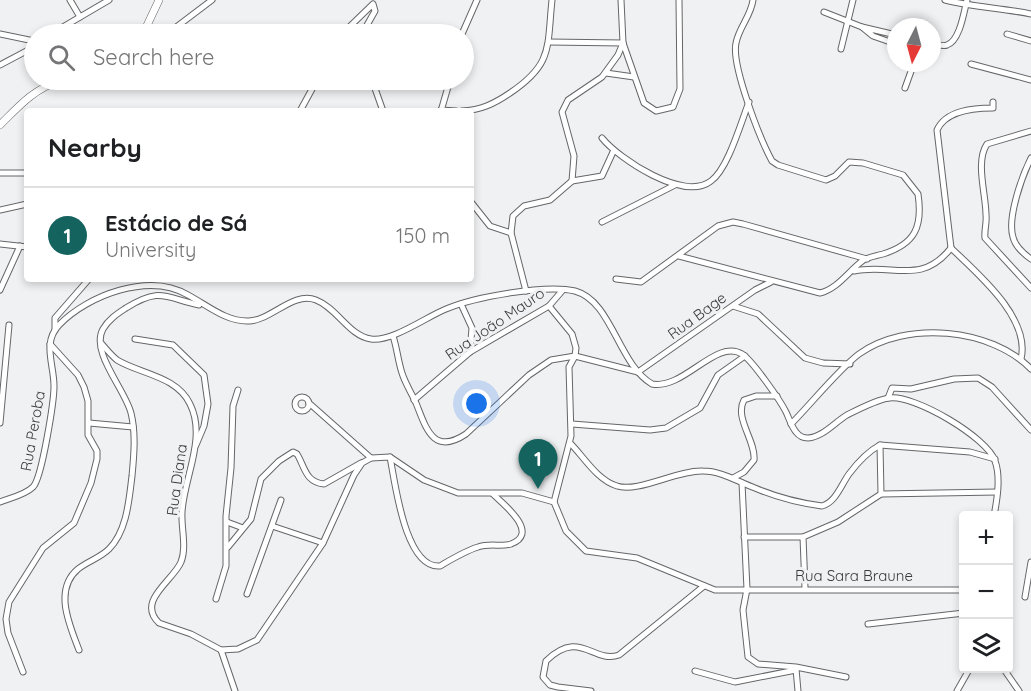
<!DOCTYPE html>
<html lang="en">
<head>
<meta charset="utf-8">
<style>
	body { margin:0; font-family:Quicksand,sans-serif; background:#f6f6f6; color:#202124 }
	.controls { position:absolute; right:18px; bottom:18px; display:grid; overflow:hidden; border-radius:6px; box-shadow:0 3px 9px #0003 }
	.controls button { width:54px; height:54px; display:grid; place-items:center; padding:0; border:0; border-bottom:2px solid #e0e0e0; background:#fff; color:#202124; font:30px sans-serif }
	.compass { position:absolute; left:887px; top:18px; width:54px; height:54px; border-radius:50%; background:#fff; box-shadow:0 3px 9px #0003; rotate:186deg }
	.you { position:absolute; left:477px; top:404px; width:21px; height:21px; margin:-15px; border:4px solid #fff; border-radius:50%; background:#1a73e8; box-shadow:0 0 0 9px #1a73e833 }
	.badge { display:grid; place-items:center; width:39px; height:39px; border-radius:50%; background:#14635f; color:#fff; font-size:20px; font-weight:700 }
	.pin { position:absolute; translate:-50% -50px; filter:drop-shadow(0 2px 3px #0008) }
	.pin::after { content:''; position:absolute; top:32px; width:21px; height:18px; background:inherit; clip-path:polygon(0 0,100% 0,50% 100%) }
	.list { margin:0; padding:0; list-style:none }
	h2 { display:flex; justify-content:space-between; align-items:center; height:78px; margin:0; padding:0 24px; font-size:26px }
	h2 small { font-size:20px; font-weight:400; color:#757577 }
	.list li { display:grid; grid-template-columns:39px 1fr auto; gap:18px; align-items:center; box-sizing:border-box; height:96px; padding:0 24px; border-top:2px solid #e0e0e0 }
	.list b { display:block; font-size:22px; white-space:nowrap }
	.list p { margin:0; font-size:20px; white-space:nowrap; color:#757577 }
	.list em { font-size:20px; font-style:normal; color:#757577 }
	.icon { flex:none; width:33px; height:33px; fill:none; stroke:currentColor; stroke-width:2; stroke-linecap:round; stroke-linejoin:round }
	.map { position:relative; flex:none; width:1031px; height:691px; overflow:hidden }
	.search { position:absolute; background:#fff; box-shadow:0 3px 9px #0003; left:24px; top:24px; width:450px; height:66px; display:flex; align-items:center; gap:15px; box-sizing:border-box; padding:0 21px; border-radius:33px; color:#757577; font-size:22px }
	.panel { position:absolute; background:#fff; box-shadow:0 3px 9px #0003; left:24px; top:108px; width:450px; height:174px; border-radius:6px }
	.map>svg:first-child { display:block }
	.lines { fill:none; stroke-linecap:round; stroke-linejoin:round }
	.minor-casing { stroke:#656668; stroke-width:7 }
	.tertiary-casing { stroke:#656668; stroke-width:8 }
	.minor { stroke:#fff; stroke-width:5 }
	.tertiary { stroke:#fff; stroke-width:7 }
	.labels { text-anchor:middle; stroke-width:6; stroke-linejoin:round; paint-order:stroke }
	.street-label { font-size:15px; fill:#393a3b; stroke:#f0f1f3 }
</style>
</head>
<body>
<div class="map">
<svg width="1031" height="691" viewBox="0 0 1031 691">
	<rect width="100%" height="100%" fill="#f0f1f3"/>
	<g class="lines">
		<defs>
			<g id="minor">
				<path d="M70,0L80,17"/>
				<path d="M945,0C973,7 1002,8 1031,14"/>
				<path d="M824,12L862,27"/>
				<path d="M0,34L34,41"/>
				<path d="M51,34L109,0"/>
				<path d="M167,34L212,0"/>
				<path d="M342,34L373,4L375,11L362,34"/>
				<path d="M462,34L477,0"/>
				<path d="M1007,34L1031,41"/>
				<path d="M896,35L862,27L873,36L896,44"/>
				<path d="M549,42L623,43"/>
				<path d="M623,43L644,103L656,111L673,107L680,89L679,0"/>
				<path d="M932,43C936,44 943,47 947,45C960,41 964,11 967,0"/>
				<path d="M841,49L853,0"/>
				<path d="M971,64L1031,80"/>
				<path d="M0,65L34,47"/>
				<path d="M606,73L634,77"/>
				<path d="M372,80L383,111"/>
				<path d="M905,88L914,63"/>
				<path d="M441,110L456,111"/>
				<path d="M300,111L317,80"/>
				<path d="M441,111L450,80"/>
				<path d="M462,111C481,110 494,104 510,93C553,64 547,48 552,0"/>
				<path d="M1031,131L987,144C975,162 986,194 986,215C987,223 984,230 985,238L1031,288"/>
				<path d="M602,138C619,159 684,202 711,181C728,169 741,122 749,102"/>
				<path d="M1031,158C1022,176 1007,218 1013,237C1015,246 1024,254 1031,259"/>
				<path d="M0,173H27"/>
				<path d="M572,181L602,176L613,152"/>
				<path d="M471,202L490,226L511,233"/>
				<path d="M0,210L27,204"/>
				<path d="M602,222L675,185"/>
				<path d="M0,244L27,247"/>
				<path d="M951,248L937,130C946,110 974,108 993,108V102"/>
				<path d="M951,248C977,273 1031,318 1021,359"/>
				<path d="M679,256L820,293C837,289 848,272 861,262C866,257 876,256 883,254C915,244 923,227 918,194L903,175L863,163L849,162L835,176L826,180L778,165L772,161C760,139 731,65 736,43C739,27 751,16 753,0"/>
				<path d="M854,271C893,263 921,286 951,248"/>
				<path d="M616,279L641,282L718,226L733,222L743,224L867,259"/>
				<path d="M0,290L20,246"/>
				<path d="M526,291L511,233L513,216L524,206L550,200L572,181L574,156L562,112L568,100L602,77L618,55L623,43L621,0"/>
				<path d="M461,304L472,328L470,352"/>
				<path d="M549,306L572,334L576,348L575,356L569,367L571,436L554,502L566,531L586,551L637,558L715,590H962"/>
				<path d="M733,306L758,314L805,358L823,363L850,364"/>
				<path d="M55,330V318L89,279"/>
				<path d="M393,336C397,348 398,361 402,373C405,383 411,392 416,403C426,428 433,456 466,434L529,375L551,360L575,356L638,372"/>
				<path d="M135,339L173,345L204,375L208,404L204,426L196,445"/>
				<path d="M101,343C106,349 111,355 117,360C140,374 177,376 190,404C207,438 184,477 182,512C181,528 187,547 181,562C173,581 136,601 159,623L191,634L221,650L238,649L257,640L323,543L354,475L362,463L371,458L390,457L424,480L458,493H522L554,502"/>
				<path d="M638,372L755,290L771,282"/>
				<circle cx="302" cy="404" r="7"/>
				<path d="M888,398L892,388L911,389L954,379L978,378L992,387L1031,430"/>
				<path d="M414,400L470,352L549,306L562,291"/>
				<path d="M309,403L371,458"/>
				<path d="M0,423L9,325"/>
				<path d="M89,423L133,427"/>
				<path d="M572,424L650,430L666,428L700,408L718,375L745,356"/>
				<path d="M791,424C810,405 839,369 859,354C906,320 991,328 1031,369"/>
				<path d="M570,443C584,457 597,480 617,486C638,493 677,470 703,471C722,471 738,482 755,488C776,497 799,503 822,506C836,502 841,485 849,474C858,462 867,452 880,445L970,452L995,459"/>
				<path d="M880,445L881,494"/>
				<path d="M390,457C395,482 405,569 440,566C452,559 465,551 478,547C489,543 501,547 511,544C541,533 502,503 493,494"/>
				<path d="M733,478L744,472L754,460C756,441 734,418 744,400L756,396H777"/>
				<path d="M742,483L747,589L743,610L748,657L758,664L796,667L846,677"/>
				<path d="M0,502C10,498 25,495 33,487C42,478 54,401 54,386C54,364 42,343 59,325C88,295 149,272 188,295C207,305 226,322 249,321C272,320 293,291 316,300C337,308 349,336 371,339C392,342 426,317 446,309C474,297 546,284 575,291C612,301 618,364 652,384C684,390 716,338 742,354C752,360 780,400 786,412C789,418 791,426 796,432C799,436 804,438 808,438C823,437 835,422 847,415C859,409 876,400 889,398C914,394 988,438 995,461C1001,477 997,500 994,516"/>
				<path d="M227,522L243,528"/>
				<path d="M272,526L323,543"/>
				<path d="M744,537H803"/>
				<path d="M228,547L251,519L261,479L279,461L293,452L297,454C305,467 305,482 324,484L361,463"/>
				<path d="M964,580V600"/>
				<path d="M805,588L803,537L838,522L881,494L997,492"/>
				<path d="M247,594L281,500"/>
				<path d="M1025,597L1031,562"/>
				<path d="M216,599L226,566V516L231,468L233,406L238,390"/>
				<path d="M868,624L964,613"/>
				<path d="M79,650C70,626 53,590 78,569C88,561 100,558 109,549C127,531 129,500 132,476C134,455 136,433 131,413C125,389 90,352 103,329C109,319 117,314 126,308C160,287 164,297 199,305"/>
				<path d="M221,650L235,691"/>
				<path d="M1003,668L1019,691"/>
				<path d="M796,669L798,691"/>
				<path d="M695,671L735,682L796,670"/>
				<path d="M23,672L8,633L6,619L9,602L43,548L74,523L91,483L97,459V451L88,435V401L84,387L78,375L50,344"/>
				<path d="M591,691L558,687L550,685L543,677L546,661C580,628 593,664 619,655L704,586"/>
				<path d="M957,691L970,668"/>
			</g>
			<g id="tertiary">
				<path d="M143,34L159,0"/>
				<path d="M0,125C20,105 34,89 61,80"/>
			</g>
		</defs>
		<use href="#minor" class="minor-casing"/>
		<use href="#tertiary" class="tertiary-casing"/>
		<use href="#minor" class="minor"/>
		<use href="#tertiary" class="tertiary"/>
	</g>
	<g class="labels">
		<g class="street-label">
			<text transform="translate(697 316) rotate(-36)" y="5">Rua Bage</text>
			<text transform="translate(495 324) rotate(-34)" y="5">Rua João Mauro</text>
			<text transform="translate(33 431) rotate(-80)" y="5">Rua Peroba</text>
			<text transform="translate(177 480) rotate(-82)" y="5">Rua Diana</text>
			<text x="854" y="581">Rua Sara Braune</text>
		</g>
	</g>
</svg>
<div class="controls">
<button>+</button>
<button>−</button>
<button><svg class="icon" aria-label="layers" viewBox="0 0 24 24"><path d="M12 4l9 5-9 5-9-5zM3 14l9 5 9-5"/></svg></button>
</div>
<svg class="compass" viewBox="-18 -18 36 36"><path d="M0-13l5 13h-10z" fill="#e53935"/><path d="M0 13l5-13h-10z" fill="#757577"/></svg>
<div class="you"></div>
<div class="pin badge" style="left:538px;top:489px">1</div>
<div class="search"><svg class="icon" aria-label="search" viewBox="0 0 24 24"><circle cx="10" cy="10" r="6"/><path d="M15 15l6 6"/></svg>Search here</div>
<section class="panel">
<h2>Nearby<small></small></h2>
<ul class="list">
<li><span class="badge">1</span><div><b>Estácio de Sá</b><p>University</p></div><em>150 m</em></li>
</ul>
</section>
</div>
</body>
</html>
